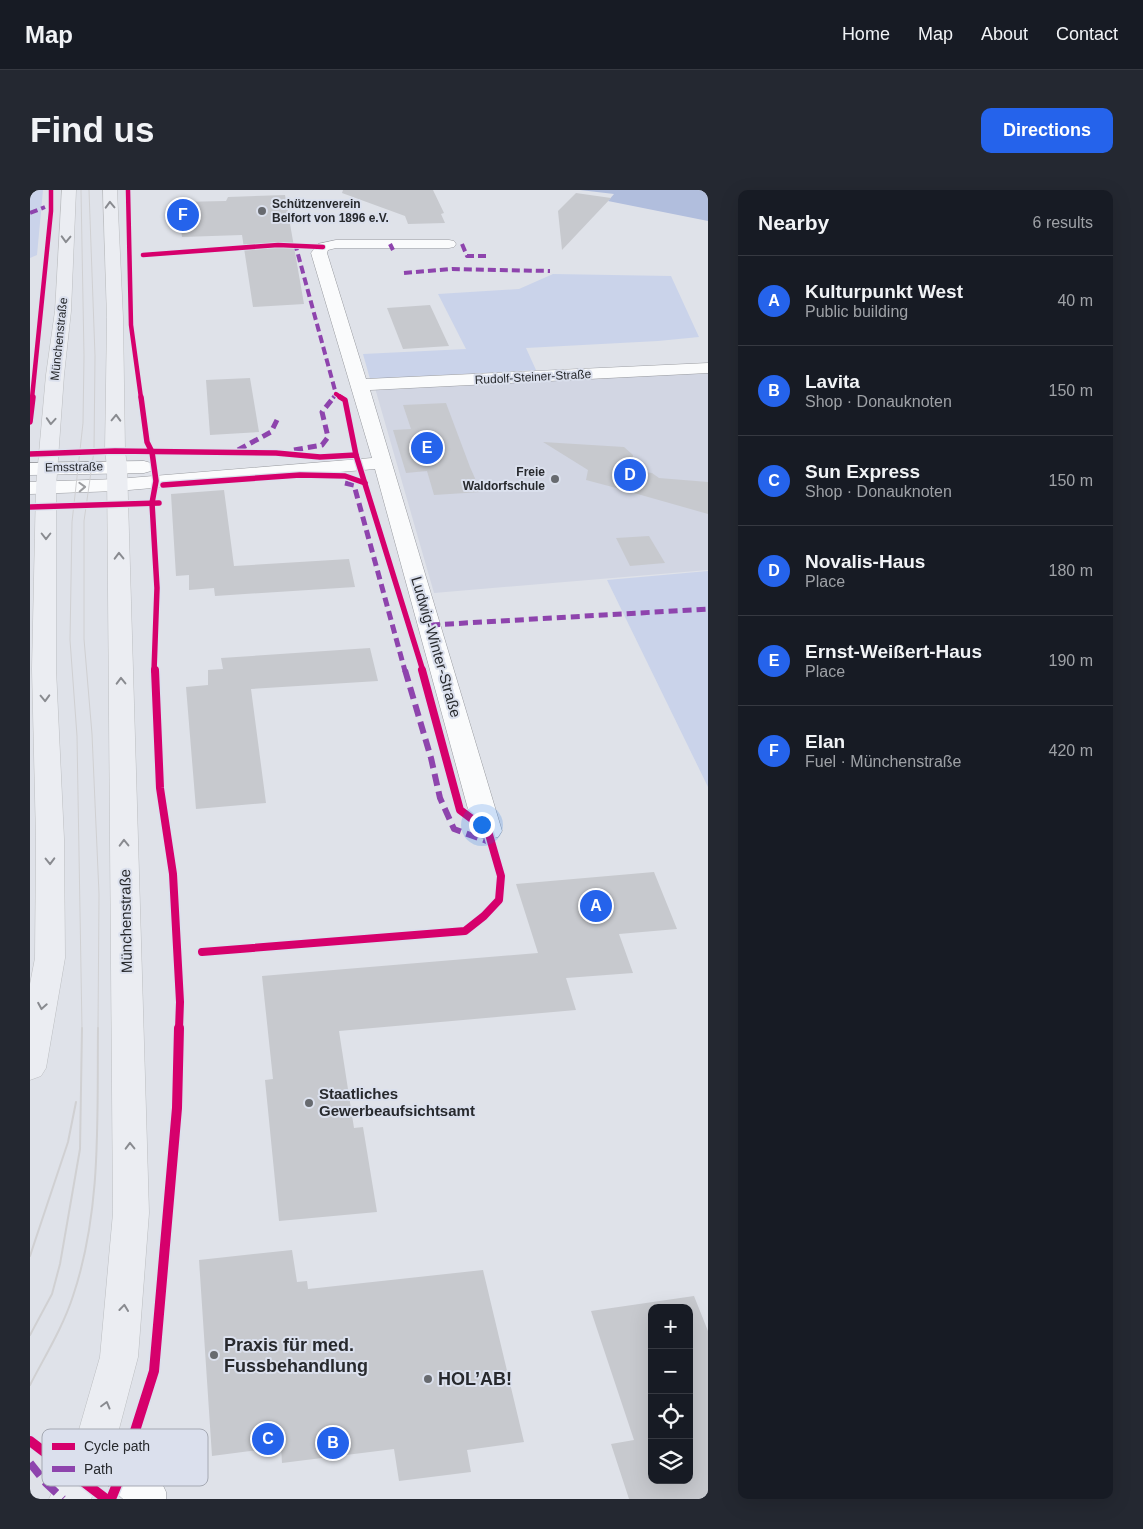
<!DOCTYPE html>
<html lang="en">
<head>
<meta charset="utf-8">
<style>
	body { margin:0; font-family:Helvetica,sans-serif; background:#242831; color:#f1f3f6 }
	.controls { position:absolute; right:15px; bottom:15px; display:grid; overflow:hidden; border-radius:10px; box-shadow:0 5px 20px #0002 }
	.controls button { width:45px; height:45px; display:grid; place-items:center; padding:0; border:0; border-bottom:1px solid #363941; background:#171b24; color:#f1f3f6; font:25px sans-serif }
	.you { position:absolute; left:451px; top:634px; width:18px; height:18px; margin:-12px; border:4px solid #fff; border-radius:50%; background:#1a73e8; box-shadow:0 0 0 8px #1a73e833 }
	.badge { display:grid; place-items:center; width:32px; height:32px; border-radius:50%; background:#2563eb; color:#fff; font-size:16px; font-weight:700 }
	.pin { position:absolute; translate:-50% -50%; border:2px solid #fff; box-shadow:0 1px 5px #0006 }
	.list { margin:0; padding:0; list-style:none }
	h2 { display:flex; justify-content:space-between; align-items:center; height:65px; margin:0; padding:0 20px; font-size:21px }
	h2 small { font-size:16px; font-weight:400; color:#9ea1a6 }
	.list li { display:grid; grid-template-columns:32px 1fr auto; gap:15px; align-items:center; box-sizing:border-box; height:90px; padding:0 20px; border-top:1px solid #363941 }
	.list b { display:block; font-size:19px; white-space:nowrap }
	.list p { margin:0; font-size:16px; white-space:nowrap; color:#9ea1a6 }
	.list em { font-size:16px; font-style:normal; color:#9ea1a6 }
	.icon { flex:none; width:28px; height:28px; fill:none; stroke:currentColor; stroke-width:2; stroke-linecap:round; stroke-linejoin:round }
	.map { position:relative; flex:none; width:678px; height:1309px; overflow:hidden; border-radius:10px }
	header { display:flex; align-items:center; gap:30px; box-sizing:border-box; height:70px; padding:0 25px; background:#171b24; border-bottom:1px solid #363941 }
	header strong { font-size:24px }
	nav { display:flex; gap:28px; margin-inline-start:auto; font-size:18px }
	.intro { display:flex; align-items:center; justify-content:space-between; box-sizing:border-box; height:120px; padding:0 30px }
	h1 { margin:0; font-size:35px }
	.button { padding:12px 22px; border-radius:10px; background:#2563eb; color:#fff; font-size:18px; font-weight:700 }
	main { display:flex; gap:30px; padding:0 30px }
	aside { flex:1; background:#171b24; border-radius:10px; box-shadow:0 5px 20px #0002 }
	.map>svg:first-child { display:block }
	.built { fill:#d2d6e3 }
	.green { fill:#cad3ea }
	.forest { fill:#b1bedd }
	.building { fill:#c7c9ce; fill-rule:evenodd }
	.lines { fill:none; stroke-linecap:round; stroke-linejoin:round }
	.minor-casing { stroke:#989a9f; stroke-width:1 }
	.major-casing { stroke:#bcbec1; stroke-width:1 }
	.minor { fill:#fafbfc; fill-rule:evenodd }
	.major { fill:#ebedf2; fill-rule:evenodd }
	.tram-far1 { stroke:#d0d0d2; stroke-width:1 }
	.tram { stroke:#d0d0d2; stroke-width:2 }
	.quiet-far3 { stroke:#8e44ad; stroke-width:4; stroke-dasharray:8 4; stroke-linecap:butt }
	.quiet-far2 { stroke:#8e44ad; stroke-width:5; stroke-dasharray:9 5; stroke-linecap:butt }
	.quiet-far1 { stroke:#8e44ad; stroke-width:6; stroke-dasharray:12 6; stroke-linecap:butt }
	.quiet { stroke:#8e44ad; stroke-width:8; stroke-dasharray:16 8; stroke-linecap:butt }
	.cycleway-far3-casing { stroke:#dbe0ed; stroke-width:6 }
	.cycleway-far2-casing { stroke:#dbe0ed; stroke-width:8 }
	.cycleway-far1-casing { stroke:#dbe0ed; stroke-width:11 }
	.cycleway-casing { stroke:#dbe0ed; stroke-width:13 }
	.cycleway-far3 { stroke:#d6006c; stroke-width:4.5 }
	.cycleway-far2 { stroke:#d6006c; stroke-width:5.5 }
	.cycleway-far1 { stroke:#d6006c; stroke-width:8 }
	.cycleway { stroke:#d6006c; stroke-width:10 }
	.oneway { stroke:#898b90 }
	.oneway2 { stroke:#9b9c9f }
	.poi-dot { fill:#676a6f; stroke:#dbe0ed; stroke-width:2 }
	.labels { text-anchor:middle; stroke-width:4; stroke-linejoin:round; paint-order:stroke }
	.far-poi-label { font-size:12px; font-weight:bold; fill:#27292d; stroke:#dbe0ed; text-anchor:start }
	.far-street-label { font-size:12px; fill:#27292d; stroke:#dbe0ed }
	.street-label { font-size:15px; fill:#27292d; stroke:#dbe0ed }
	.poi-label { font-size:15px; font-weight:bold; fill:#27292d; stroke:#dbe0ed; text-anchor:start }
	.near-poi-label { font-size:18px; font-weight:bold; fill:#27292d; stroke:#dbe0ed; text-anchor:start }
	.key { fill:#dbe0ed; stroke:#a5a9b3; stroke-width:1 }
	.key-label { font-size:14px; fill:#27292d }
</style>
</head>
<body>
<header>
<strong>Map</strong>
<nav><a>Home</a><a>Map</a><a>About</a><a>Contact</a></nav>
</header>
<div class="intro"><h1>Find us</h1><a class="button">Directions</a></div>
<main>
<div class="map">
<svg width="678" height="1309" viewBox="0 0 678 1309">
	<rect width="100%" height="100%" fill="#dfe2e9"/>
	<path class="built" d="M678,182V380L404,403L345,198Z"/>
	<g class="green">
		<path d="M0,0H13L7,65L0,68Z"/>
		<path d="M523,84L641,86L669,147L628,151L496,158L506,180L340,189L333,164L436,159L408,104L489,99Z"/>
		<path d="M678,381V597L577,390Z"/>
	</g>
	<path class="forest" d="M550,0H678V31L578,11L584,4Z"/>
	<g class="building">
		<path d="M313,0H403L414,23L411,24L415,33L378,34L375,26L312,3Z"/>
		<path d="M546,3L581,8L532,60L528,21Z"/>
		<path d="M255,5L274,114L223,117L212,45L152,47L148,12L196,11L198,7Z"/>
		<path d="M400,115L419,156L373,159L357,118Z"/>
		<path d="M220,188L229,242L180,245L176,190Z"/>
		<path d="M416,213L440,277L451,302L404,305L397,281L376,283L363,240L381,239L373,215Z"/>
		<path d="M513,252L594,257L603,265L601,280L622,283L629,288L678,292V324L597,301V303L590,299L556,290L558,280Z"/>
		<path d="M194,300L204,376L319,369L325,397L185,406L184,398L159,400V385L146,386L141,304Z"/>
		<path d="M619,346L635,373L600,376L586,348Z"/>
		<path d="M340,458L348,491L221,499L236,613L166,619L156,497L178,495V480L193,479L191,468Z"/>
		<path d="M624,682L647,739L589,744L603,783L536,788L546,820L309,841L324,938L333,937L347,1022L249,1031L235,890L243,889L232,786L508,763L486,694Z"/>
		<path d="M262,1060L267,1092L277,1091L278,1099L453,1080L494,1252L437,1260L441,1282L369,1291L364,1259L252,1273L251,1257L182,1266L169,1070Z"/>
		<path d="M664,1106L678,1141V1309H599L581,1254L604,1250L561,1121ZM622,1118H659V1290H622Z"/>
	</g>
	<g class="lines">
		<defs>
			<g id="minor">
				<path d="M306,50H419L424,51L426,54L424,57L419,58H306L298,60L297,63L336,189L678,173V183L340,200L472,641L468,647L458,649L448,647L444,641L345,279L87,301L0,304V292L87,289L342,268L281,63L288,54Z"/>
				<path d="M114,271L121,273L124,277L121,281L114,283L0,285V273Z"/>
				<path d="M64,1240L78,1245L130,1289L136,1302V1309H93L50,1271L44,1258L50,1245Z"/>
			</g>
			<g id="major">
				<path d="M32,0H46L41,121L34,185L26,297V479L34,649L35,768L16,878L11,886L0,890V794L5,768L6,649L2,479L6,297L16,185L25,121Z"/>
				<path d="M73,0H87L93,128L95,261L97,276L119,1023L108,1167L84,1258L61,1309H19L44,1257L70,1167L83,1023L77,276L75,261L77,128Z"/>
			</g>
		</defs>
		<use href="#minor" class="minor-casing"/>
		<use href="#major" class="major-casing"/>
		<use href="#minor" class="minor"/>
		<use href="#major" class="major"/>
		<g class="tram-far1">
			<path d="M51,0L54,166L53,233L42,332L40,450L47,546L52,839"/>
			<path d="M59,0L65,166L64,261L54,331V449L62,544L69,704L68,839"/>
		</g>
		<g class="tram">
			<path d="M0,1066L38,952L46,912"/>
			<path d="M0,1145L22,1104L30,1074L50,959L52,838"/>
			<path d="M0,1195C15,1166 33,1137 43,1106C72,1020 67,927 68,838"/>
		</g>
		<g class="quiet-far3">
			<path d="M0,23L15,17"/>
			<path d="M360,54L363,60"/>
			<path d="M432,54L437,66H458"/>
			<path d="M270,55L266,57L306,204L303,208"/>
			<path d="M374,83L422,79L520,81"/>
		</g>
		<g class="quiet-far2">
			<path d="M208,260L241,242L248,228"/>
			<path d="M264,260L292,255L298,247L292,222L304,207"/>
			<path d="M315,293L324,295L375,481"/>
			<path d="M401,435L678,419"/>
		</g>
		<path class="quiet-far1" d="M375,480L401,568L410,608L424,639L462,653"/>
		<path class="quiet" d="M0,1273L16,1293L33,1309"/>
		<defs>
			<g id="cycleway-far3">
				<path d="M98,0L101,135L111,208"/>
				<path d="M113,65L248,55L293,57"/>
				<path d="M306,204L312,208"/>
				<path d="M2,208L21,21V0"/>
			</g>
			<g id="cycleway-far2">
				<path d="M111,207L117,252L122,262L126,291L122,313L127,398L124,481"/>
				<path d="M310,207L315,210L326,265"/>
				<path d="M0,232L3,207"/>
				<path d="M0,264L85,261L246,263L290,267L326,265L393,481"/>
				<path d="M133,295L270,285L315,286L335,293"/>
				<path d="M0,317L129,313"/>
			</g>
			<g id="cycleway-far1">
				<path d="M125,480L130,598L143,684L150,812L149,839"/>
				<path d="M172,762L435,741L454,726L469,710L471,686L458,641L430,620L392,480"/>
			</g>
			<g id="cycleway">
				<path d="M0,1251L76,1309"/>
				<path d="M81,1309L92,1282L124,1181L147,918L149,838"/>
			</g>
		</defs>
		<use href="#cycleway-far3" class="cycleway-far3-casing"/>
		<use href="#cycleway-far2" class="cycleway-far2-casing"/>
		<use href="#cycleway-far1" class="cycleway-far1-casing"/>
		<use href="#cycleway" class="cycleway-casing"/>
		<use href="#cycleway-far3" class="cycleway-far3"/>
		<use href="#cycleway-far2" class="cycleway-far2"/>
		<use href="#cycleway-far1" class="cycleway-far1"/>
		<use href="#cycleway" class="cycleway"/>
	</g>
	<defs><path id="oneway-chevron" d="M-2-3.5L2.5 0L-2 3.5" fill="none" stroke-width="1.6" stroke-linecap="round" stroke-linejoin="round" transform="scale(1.25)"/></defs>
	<g class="oneway">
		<use href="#oneway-chevron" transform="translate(80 15) rotate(-92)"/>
		<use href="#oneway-chevron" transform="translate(36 49) rotate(92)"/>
		<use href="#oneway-chevron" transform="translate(86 228) rotate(-88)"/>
		<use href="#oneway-chevron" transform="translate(21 231) rotate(94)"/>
		<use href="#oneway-chevron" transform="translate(16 346) rotate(90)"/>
		<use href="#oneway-chevron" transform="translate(89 366) rotate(-91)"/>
		<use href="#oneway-chevron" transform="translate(91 491) rotate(-91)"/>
		<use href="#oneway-chevron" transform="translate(15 508) rotate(88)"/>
		<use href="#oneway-chevron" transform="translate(94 653) rotate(-91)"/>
		<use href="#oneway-chevron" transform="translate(20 671) rotate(89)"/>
		<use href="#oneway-chevron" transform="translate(12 816) rotate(100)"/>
		<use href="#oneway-chevron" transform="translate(100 956) rotate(-91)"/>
		<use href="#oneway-chevron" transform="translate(94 1118) rotate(-84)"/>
		<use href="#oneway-chevron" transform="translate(76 1215) rotate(-75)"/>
	</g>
	<use class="oneway2" href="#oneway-chevron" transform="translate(52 297) rotate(-2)"/>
	<g class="poi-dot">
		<circle cx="232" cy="21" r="5"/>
		<circle cx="525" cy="289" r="5"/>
		<circle cx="279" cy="913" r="5"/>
		<circle cx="184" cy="1165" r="5"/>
		<circle cx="398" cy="1189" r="5"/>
	</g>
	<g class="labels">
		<g class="far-poi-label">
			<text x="242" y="18">Schützenverein<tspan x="242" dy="14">Belfort von 1896 e.V.</tspan></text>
			<text x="515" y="286" text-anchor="end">Freie<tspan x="515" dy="14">Waldorfschule</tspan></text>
		</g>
		<g class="far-street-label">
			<text transform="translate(29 149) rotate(-84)" y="4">Münchenstraße</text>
			<text transform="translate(503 187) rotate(-3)" y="4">Rudolf-Steiner-Straße</text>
			<text transform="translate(44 277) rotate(-1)" y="4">Emsstraße</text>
		</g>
		<g class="street-label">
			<text transform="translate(406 457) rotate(74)" y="5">Ludwig-Winter-Straße</text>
			<text transform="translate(96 731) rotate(-91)" y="5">Münchenstraße</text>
		</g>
		<g class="poi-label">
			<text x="289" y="909">Staatliches<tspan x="289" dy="17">Gewerbeaufsichtsamt</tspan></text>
		</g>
		<g class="near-poi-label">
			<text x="194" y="1161">Praxis für med.<tspan x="194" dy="21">Fussbehandlung</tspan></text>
			<text x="408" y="1195">HOL’AB!</text>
		</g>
	</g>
	<rect x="12" y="1239" width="166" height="57" rx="8" class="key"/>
	<rect x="22" y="1253" width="23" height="7" fill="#d6006c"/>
	<rect x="22" y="1276" width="23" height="6" fill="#8e44ad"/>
	<g class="key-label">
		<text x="54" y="1261">Cycle path</text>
		<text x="54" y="1284">Path</text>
	</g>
</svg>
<div class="controls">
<button>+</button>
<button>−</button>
<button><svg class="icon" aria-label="locate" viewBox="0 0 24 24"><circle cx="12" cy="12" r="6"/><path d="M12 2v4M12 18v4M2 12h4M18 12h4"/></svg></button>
<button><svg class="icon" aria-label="layers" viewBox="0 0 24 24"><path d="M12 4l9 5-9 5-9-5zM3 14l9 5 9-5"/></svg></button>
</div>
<div class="you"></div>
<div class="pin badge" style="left:566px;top:716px">A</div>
<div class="pin badge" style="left:303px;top:1253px">B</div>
<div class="pin badge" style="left:238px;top:1249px">C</div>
<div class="pin badge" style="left:600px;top:285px">D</div>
<div class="pin badge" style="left:397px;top:258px">E</div>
<div class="pin badge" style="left:153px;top:25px">F</div>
</div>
<aside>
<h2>Nearby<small>6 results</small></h2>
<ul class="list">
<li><span class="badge">A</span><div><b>Kulturpunkt West</b><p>Public building</p></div><em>40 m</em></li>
<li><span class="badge">B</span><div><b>Lavita</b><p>Shop · Donauknoten</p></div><em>150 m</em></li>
<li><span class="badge">C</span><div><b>Sun Express</b><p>Shop · Donauknoten</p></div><em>150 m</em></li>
<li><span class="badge">D</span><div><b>Novalis-Haus</b><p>Place</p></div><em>180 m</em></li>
<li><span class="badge">E</span><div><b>Ernst-Weißert-Haus</b><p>Place</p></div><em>190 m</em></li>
<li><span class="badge">F</span><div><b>Elan</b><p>Fuel · Münchenstraße</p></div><em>420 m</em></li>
</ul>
</aside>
</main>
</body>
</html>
